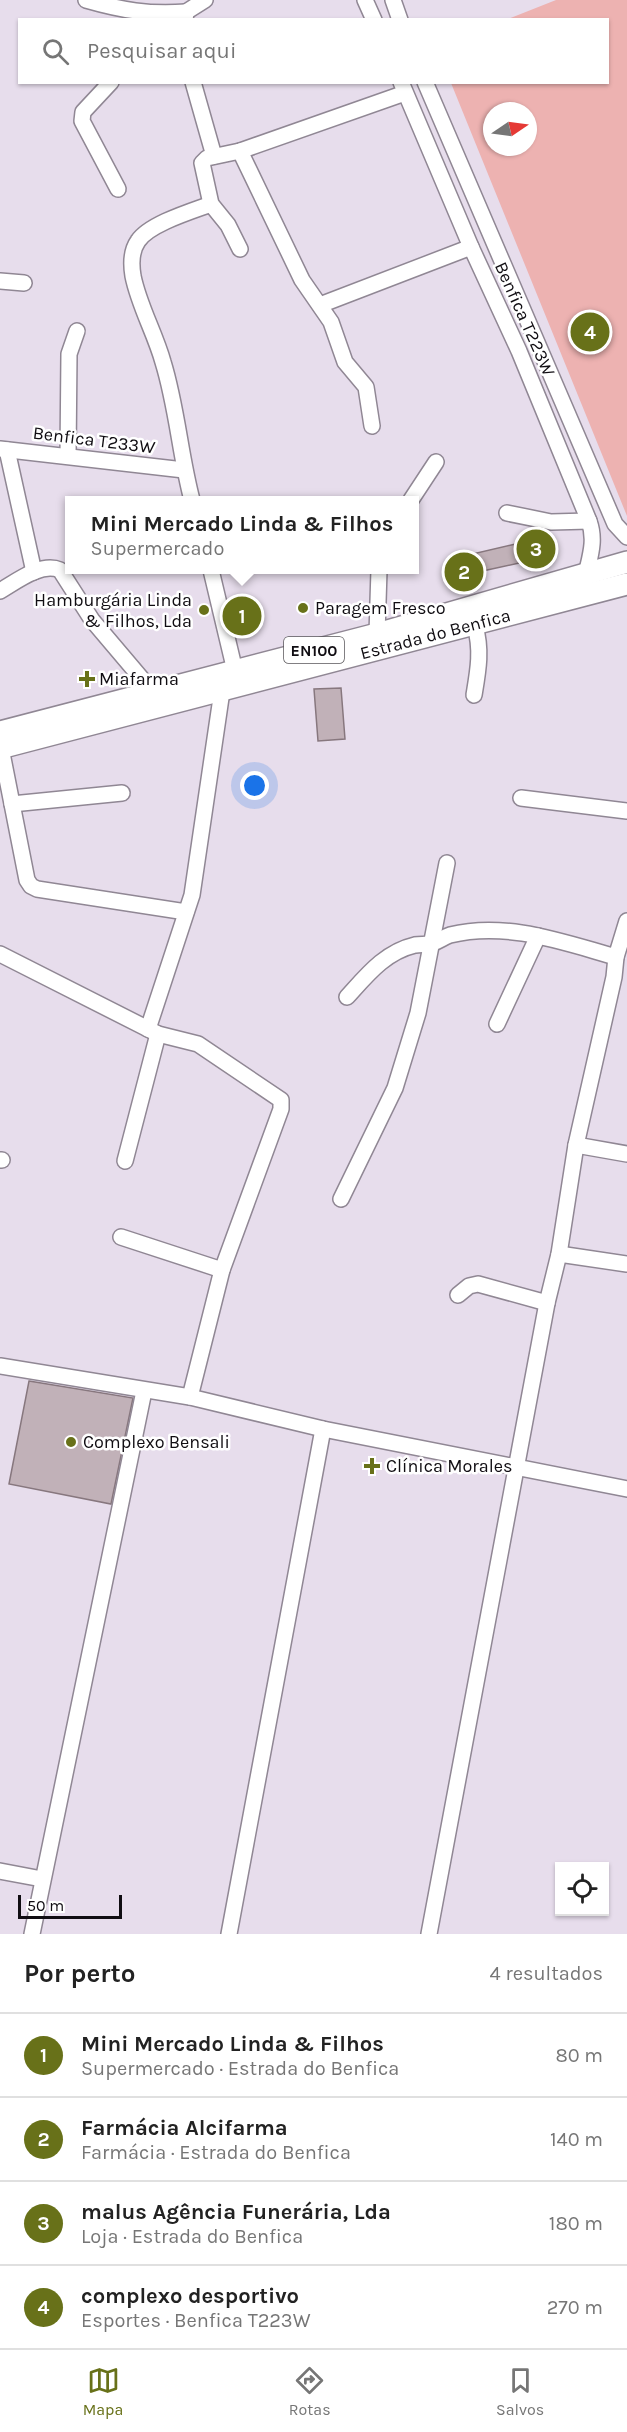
<!DOCTYPE html>
<html lang="pt">
<head>
<meta charset="utf-8">
<style>
	body { margin:0; font-family:Karla,sans-serif; background:#f6f6f6; color:#222 }
	.controls { position:absolute; right:18px; bottom:18px; display:grid; overflow:hidden; border-radius:0px; box-shadow:0 2px 4px #0004 }
	.controls button { width:54px; height:54px; display:grid; place-items:center; padding:0; border:0; border-bottom:2px solid #e0e0e0; background:#fff; color:#222; font:30px sans-serif }
	.compass { position:absolute; left:483px; top:102px; width:54px; height:54px; border-radius:50%; background:#fff; box-shadow:0 2px 4px #0004; rotate:77deg }
	.scale { position:absolute; left:18px; bottom:15px; width:104px; box-sizing:border-box; padding-left:6px; border:3px solid #100d12; border-top:0; font-size:16px; line-height:21px; white-space:nowrap; color:#100d12; -webkit-text-stroke:4px #fff; paint-order:stroke }
	.you { position:absolute; left:255px; top:786px; width:21px; height:21px; margin:-15px; border:4px solid #fff; border-radius:50%; background:#1a73e8; box-shadow:0 0 0 9px #1a73e833 }
	.badge { display:grid; place-items:center; width:39px; height:39px; border-radius:50%; background:#687119; color:#fff; font-size:20px; font-weight:700 }
	.pin { position:absolute; translate:-50% -50%; border:3px solid #fff; box-shadow:0 2px 6px #0006 }
	.popup { position:absolute; left:65px; top:496px; width:354px; height:78px; box-sizing:border-box; display:grid; place-content:center; border-radius:0px; background:#fff; filter:drop-shadow(0 2px 4px #0005); font-size:20px; white-space:nowrap; color:#767676 }
	.popup b { font-size:22px; color:#222 }
	.popup::after { content:''; position:absolute; left:50%; top:100%; margin-left:-12px; border:12px solid transparent; border-top-color:#fff }
	.list { margin:0; padding:0; list-style:none }
	h2 { display:flex; justify-content:space-between; align-items:center; height:78px; margin:0; padding:0 24px; font-size:26px }
	h2 small { font-size:20px; font-weight:400; color:#767676 }
	.list li { display:grid; grid-template-columns:39px 1fr auto; gap:18px; align-items:center; box-sizing:border-box; height:84px; padding:0 24px; border-top:2px solid #e0e0e0 }
	.list b { display:block; font-size:22px; white-space:nowrap }
	.list p { margin:0; font-size:20px; white-space:nowrap; color:#767676 }
	.list em { font-size:20px; font-style:normal; color:#767676 }
	.icon { flex:none; width:33px; height:33px; fill:none; stroke:currentColor; stroke-width:2; stroke-linecap:round; stroke-linejoin:round }
	.map { position:relative; flex:none; width:627px; height:1934px; overflow:hidden }
	.search { position:absolute; background:#fff; box-shadow:0 2px 4px #0004; left:18px; right:18px; top:18px; height:66px; display:flex; align-items:center; gap:15px; box-sizing:border-box; padding:0 21px; border-radius:0px; color:#767676; font-size:22px }
	.sheet { height:414px; background:#fff }
	nav { display:flex; justify-content:space-around; align-items:center; box-sizing:border-box; height:84px; border-top:2px solid #e0e0e0; background:#fff; font-size:16px; color:#767676 }
	nav a { display:grid; justify-items:center; gap:3px }
	nav .on { color:#687119 }
	.map>svg:first-child { display:block }
	.green { fill:#edb2b1; fill-rule:evenodd }
	.building { fill:#c1b1b8; stroke:#87777e; stroke-width:1.5 }
	.lines { fill:none; stroke-linecap:round; stroke-linejoin:round }
	.minor-casing { stroke:#908794; stroke-width:18 }
	.highway-casing { stroke:#908794; stroke-width:24 }
	.minor { stroke:#fff; stroke-width:15 }
	.highway { stroke:#fff; stroke-width:21 }
	.poi-dot { fill:#687119; stroke:#fff; stroke-width:2 }
	.labels { text-anchor:middle; stroke-width:5; stroke-linejoin:round; paint-order:stroke }
	.shield { fill:#fff; stroke:#585659; stroke-width:1.5 }
	.shield-label { font-size:16px; font-weight:bold; fill:#100d12 }
	.street-label { font-size:18px; fill:#100d12; stroke:#fff }
	.poi-label { font-size:18px; fill:#100d12; stroke:#fff; text-anchor:start }
</style>
</head>
<body>
<div class="map">
<svg width="627" height="1934" viewBox="0 0 627 1934">
	<rect width="100%" height="100%" fill="#e7ddec"/>
	<path class="green" d="M556,0H627V516L451,83L608,82V20L508,19ZM492,111H528V147H492Z"/>
	<g class="building">
		<path d="M520,543L524,562L455,577L451,559Z"/>
		<path d="M341,688L345,739L318,741L314,689Z"/>
		<path d="M29,1381L133,1398L111,1504L9,1484Z"/>
	</g>
	<g class="lines">
		<defs>
			<g id="minor">
				<path d="M86,0C121,10 149,15 186,12L185,20"/>
				<path d="M365,0L374,20"/>
				<path d="M393,0L400,20"/>
				<path d="M186,12L205,0"/>
				<path d="M111,82L83,112L82,121L118,189"/>
				<path d="M193,82L214,156"/>
				<path d="M401,82L471,247L519,351L589,521C596,540 590,556 586,575"/>
				<path d="M425,82L615,524L627,537"/>
				<path d="M240,151L302,280L331,322L345,362L366,387L372,426"/>
				<path d="M240,249L228,225L211,204L202,163L207,158L240,151L405,93"/>
				<path d="M0,281L24,283"/>
				<path d="M320,305L471,247"/>
				<path d="M0,449L184,470"/>
				<path d="M7,450L34,572"/>
				<path d="M68,456L69,354L77,331"/>
				<path d="M192,500C180,455 177,407 163,362C155,333 139,306 133,276C131,264 131,251 138,241C149,224 192,211 211,204"/>
				<path d="M411,500L436,462"/>
				<path d="M507,513L551,522L589,521"/>
				<path d="M211,570L235,671"/>
				<path d="M0,591C17,581 41,562 60,570L92,620L153,692"/>
				<path d="M377,634L379,570"/>
				<path d="M474,695C478,671 482,650 475,626"/>
				<path d="M1,748L27,880L31,886L37,889L186,912"/>
				<path d="M521,798L627,811"/>
				<path d="M12,804L122,793"/>
				<path d="M0,954L158,1034L198,1044L281,1100V1109L222,1270L190,1397"/>
				<path d="M347,997C367,975 385,952 415,945C421,944 428,945 433,943C439,941 444,937 450,935C506,921 562,942 616,957"/>
				<path d="M497,1024L538,936"/>
				<path d="M148,1029L192,895L222,691"/>
				<path d="M576,1145L627,1154"/>
				<path d="M0,1160H2"/>
				<path d="M125,1161L158,1034"/>
				<path d="M341,1199L395,1088L418,1013L447,863"/>
				<path d="M121,1237L222,1270"/>
				<path d="M559,1254L627,1264"/>
				<path d="M458,1295L469,1286L478,1284L547,1303"/>
				<path d="M0,1366L190,1397L323,1429L627,1489"/>
				<path d="M0,1871L42,1879"/>
				<path d="M32,1934L144,1391"/>
				<path d="M229,1934L323,1429"/>
				<path d="M429,1934L547,1303L559,1254L576,1145L614,977L616,957L627,921"/>
			</g>
			<g id="highway">
				<path d="M0,732L377,634L627,562"/>
				<path id="s1" d="M0,748L627,584"/>
			</g>
		</defs>
		<use href="#minor" class="minor-casing"/>
		<use href="#highway" class="highway-casing"/>
		<use href="#minor" class="minor"/>
		<use href="#highway" class="highway"/>
	</g>
	<g class="poi-dot">
		<circle cx="303" cy="608" r="6"/>
		<circle cx="204" cy="610" r="6"/>
		<path d="M84 670h6v6h6v6h-6v6h-6v-6h-6v-6h6z"/>
		<circle cx="71" cy="1442" r="6"/>
		<path d="M369 1457h6v6h6v6h-6v6h-6v-6h-6v-6h6z"/>
	</g>
	<g class="labels">
		<rect class="shield" x="284" y="637" width="60" height="26" rx="4.5"/>
		<g class="shield-label">
			<text x="314" y="656">EN100</text>
		</g>
		<g class="street-label">
			<text transform="translate(525 319) rotate(66)" y="6">Benfica T223W</text>
			<text transform="translate(94 440) rotate(7)" y="6">Benfica T233W</text>
			<text dy="6" stroke="none"><textPath href="#s1" startOffset="450">Estrada do Benfica</textPath></text>
		</g>
		<g class="poi-label">
			<text x="192" y="606" text-anchor="end">Hamburgária Linda<tspan x="192" dy="21">&amp; Filhos, Lda</tspan></text>
			<text x="315" y="614">Paragem Fresco</text>
			<text x="99" y="685">Miafarma</text>
			<text x="83" y="1448">Complexo Bensali</text>
			<text x="386" y="1472">Clínica Morales</text>
		</g>
	</g>
</svg>
<div class="controls">
<button><svg class="icon" aria-label="locate" viewBox="0 0 24 24"><circle cx="12" cy="12" r="6"/><path d="M12 2v4M12 18v4M2 12h4M18 12h4"/></svg></button>
</div>
<svg class="compass" viewBox="-18 -18 36 36"><path d="M0-13l5 13h-10z" fill="#e53935"/><path d="M0 13l5-13h-10z" fill="#767676"/></svg>
<div class="scale">50 m</div>
<div class="you"></div>
<div class="pin badge" style="left:242px;top:616px">1</div>
<div class="popup"><b>Mini Mercado Linda &amp; Filhos</b>Supermercado</div>
<div class="pin badge" style="left:464px;top:572px">2</div>
<div class="pin badge" style="left:536px;top:549px">3</div>
<div class="pin badge" style="left:590px;top:332px">4</div>
<div class="search"><svg class="icon" aria-label="search" viewBox="0 0 24 24"><circle cx="10" cy="10" r="6"/><path d="M15 15l6 6"/></svg>Pesquisar aqui</div>
</div>
<section class="sheet">
<h2>Por perto<small>4 resultados</small></h2>
<ul class="list">
<li><span class="badge">1</span><div><b>Mini Mercado Linda &amp; Filhos</b><p>Supermercado · Estrada do Benfica</p></div><em>80 m</em></li>
<li><span class="badge">2</span><div><b>Farmácia Alcifarma</b><p>Farmácia · Estrada do Benfica</p></div><em>140 m</em></li>
<li><span class="badge">3</span><div><b>malus Agência Funerária, Lda</b><p>Loja · Estrada do Benfica</p></div><em>180 m</em></li>
<li><span class="badge">4</span><div><b>complexo desportivo</b><p>Esportes · Benfica T223W</p></div><em>270 m</em></li>
</ul>
</section>
<nav>
<a class="on"><svg class="icon" aria-label="map" viewBox="0 0 24 24"><path d="M3 6l6-2 6 2 6-2v14l-6 2-6-2-6 2zM9 4v14M15 6v14"/></svg>Mapa</a>
<a><svg class="icon" aria-label="directions" viewBox="0 0 24 24"><path d="M12 3l9 9-9 9-9-9zM9 14v-3h6M13 9l2 2-2 2"/></svg>Rotas</a>
<a><svg class="icon" aria-label="saved" viewBox="0 0 24 24"><path d="M7 4h10v16l-5-4-5 4z"/></svg>Salvos</a>
</nav>
</body>
</html>
